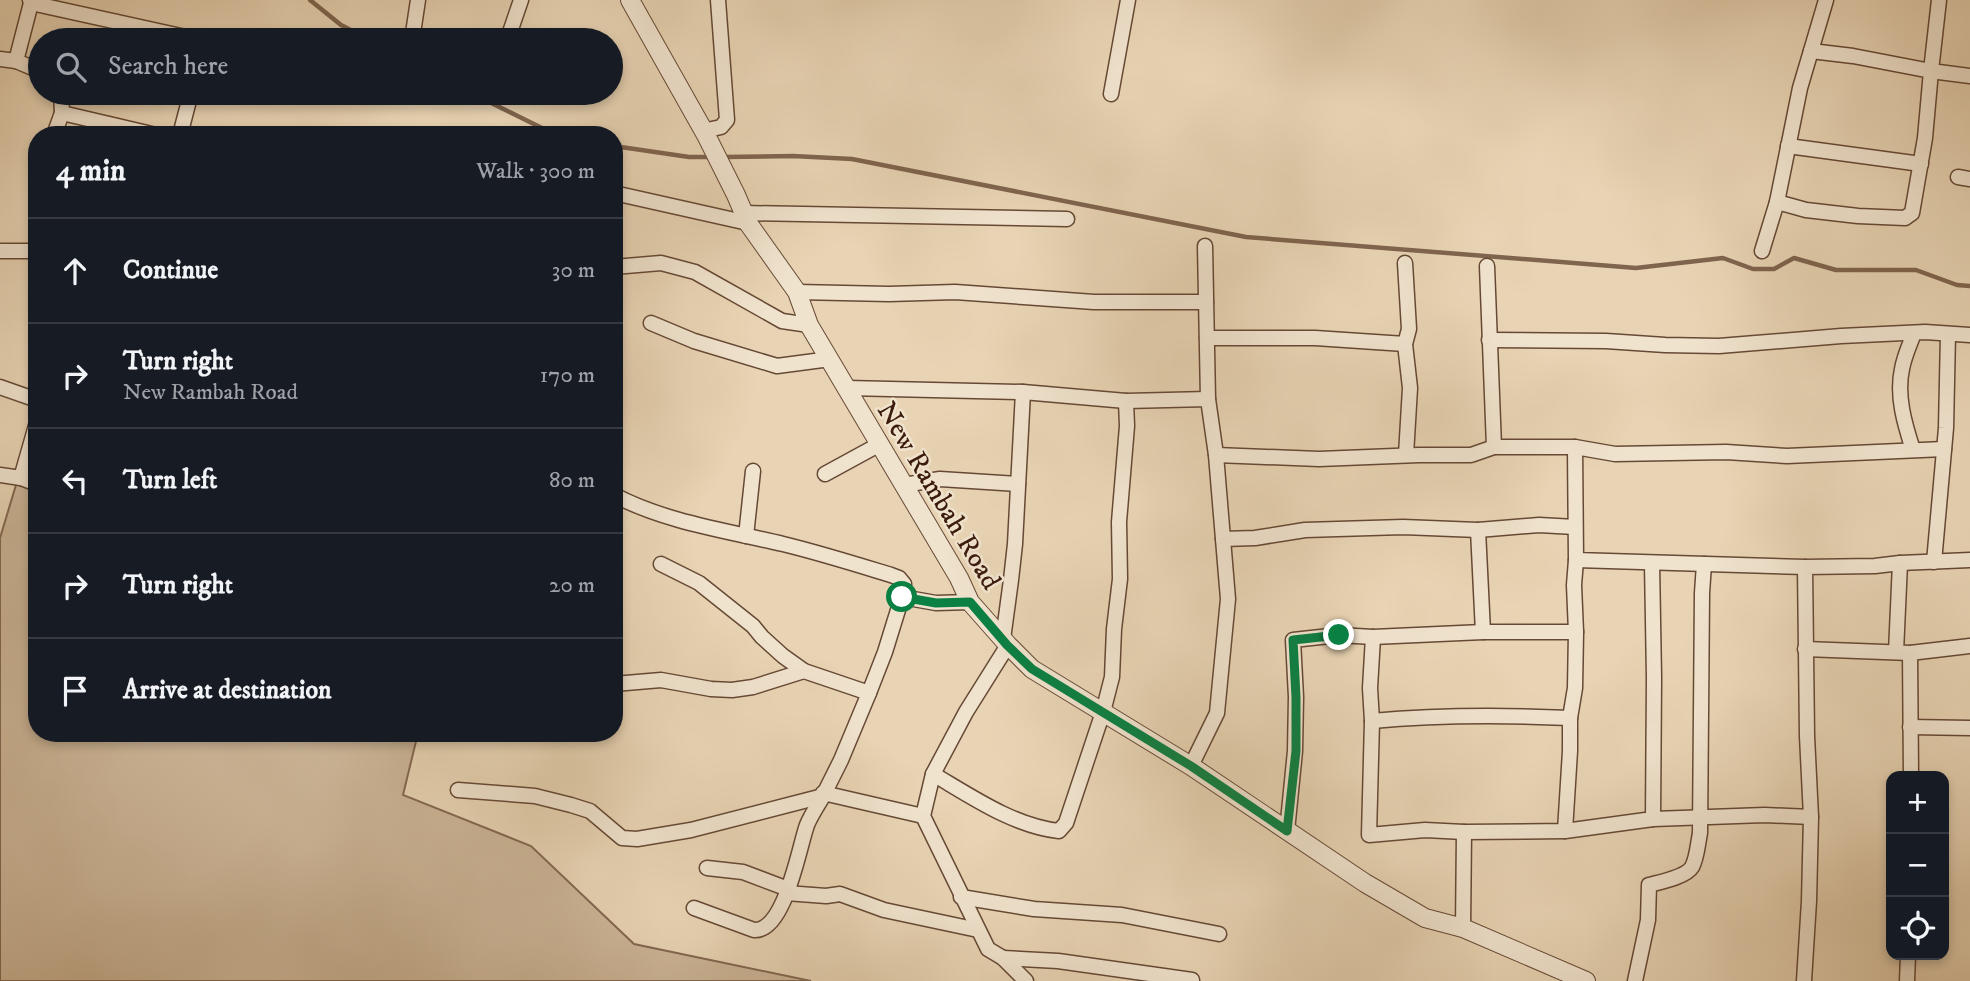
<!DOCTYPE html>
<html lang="en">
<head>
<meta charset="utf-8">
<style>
	body { margin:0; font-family:"IM FELL DW Pica",serif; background:#242831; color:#f1f3f6 }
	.controls { position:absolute; right:21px; bottom:21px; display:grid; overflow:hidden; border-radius:14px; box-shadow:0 4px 10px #0003 }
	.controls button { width:63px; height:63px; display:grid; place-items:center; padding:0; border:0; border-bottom:2px solid #363941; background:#171b24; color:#f1f3f6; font:35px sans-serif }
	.stop { position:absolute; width:21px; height:21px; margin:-16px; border:5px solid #0b8043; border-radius:50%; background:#fff }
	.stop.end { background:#0b8043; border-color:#fff; box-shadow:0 2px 7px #0008 }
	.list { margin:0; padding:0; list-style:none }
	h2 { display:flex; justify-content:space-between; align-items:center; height:91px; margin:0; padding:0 28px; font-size:30px }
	h2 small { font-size:23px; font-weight:400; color:#9ea1a6 }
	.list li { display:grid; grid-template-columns:46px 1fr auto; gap:21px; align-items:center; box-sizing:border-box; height:105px; padding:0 28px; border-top:2px solid #363941 }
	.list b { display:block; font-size:26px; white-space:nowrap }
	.list p { margin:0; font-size:23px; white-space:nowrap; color:#9ea1a6 }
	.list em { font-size:23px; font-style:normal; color:#9ea1a6 }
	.icon { flex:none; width:38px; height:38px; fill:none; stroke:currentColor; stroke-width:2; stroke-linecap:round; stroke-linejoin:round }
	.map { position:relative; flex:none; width:1970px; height:981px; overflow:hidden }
	.search { position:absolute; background:#171b24; box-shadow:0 4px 10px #0003; left:28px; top:28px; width:595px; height:77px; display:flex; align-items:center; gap:18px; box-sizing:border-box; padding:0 24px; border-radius:38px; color:#9ea1a6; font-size:26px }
	.panel { position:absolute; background:#171b24; box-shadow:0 4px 10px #0003; left:28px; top:126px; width:595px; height:616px; border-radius:28px }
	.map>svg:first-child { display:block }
	.green { fill:#cbb597; stroke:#836851; stroke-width:2 }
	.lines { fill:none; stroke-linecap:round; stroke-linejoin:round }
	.stream { stroke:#7f644e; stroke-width:4.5 }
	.minor-casing { stroke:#664935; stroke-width:17 }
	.tertiary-casing { stroke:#664935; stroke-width:20 }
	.minor { stroke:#f0e3ce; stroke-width:14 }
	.tertiary { stroke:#f0e3ce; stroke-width:18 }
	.route { stroke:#0b8043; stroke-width:9 }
	.labels { text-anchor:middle; stroke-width:5; stroke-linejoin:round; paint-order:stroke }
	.street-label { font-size:28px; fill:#3b1b0b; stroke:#f0e3ce }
</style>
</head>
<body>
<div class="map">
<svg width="1970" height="981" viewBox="0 0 1970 981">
	<rect width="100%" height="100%" fill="#e8d4b4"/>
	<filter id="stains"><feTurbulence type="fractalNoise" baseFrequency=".00286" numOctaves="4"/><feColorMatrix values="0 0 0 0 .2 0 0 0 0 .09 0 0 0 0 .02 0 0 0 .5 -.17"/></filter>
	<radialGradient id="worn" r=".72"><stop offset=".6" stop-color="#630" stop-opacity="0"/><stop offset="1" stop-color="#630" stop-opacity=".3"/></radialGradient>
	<path class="green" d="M22,465L37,468V733H418L403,795L531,846L634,944L811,981H0V538Z"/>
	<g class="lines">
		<g class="stream">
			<path d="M310,0L341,25L370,40"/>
			<path d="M471,93L544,129L567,135"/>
			<path d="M614,146L689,157H711"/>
			<path d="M723,157L793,156L852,159L1246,237L1636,268L1723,258L1753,269H1774L1794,258L1836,270H1916L1957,285L1970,286"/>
		</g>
		<defs>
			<g id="minor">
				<path d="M30,0L31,3L16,61L40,71"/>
				<path d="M1939,0L1931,71L1970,76"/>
				<path d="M31,3L199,40"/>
				<path d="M508,38L521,0"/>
				<path d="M412,40L418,0"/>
				<path d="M0,59L16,61"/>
				<path d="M61,93L62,113L156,135"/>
				<path d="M1111,94L1128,0"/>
				<path d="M703,131L721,127L727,120L718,0"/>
				<path d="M54,135L62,113"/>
				<path d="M180,135L191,93"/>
				<path d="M1788,146L1921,164"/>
				<path d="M1958,177L1970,179"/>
				<path d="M614,193L748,223"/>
				<path d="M1777,202L1806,210L1858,216L1905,218L1912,213L1925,138L1931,71L1853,56L1811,51"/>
				<path d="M743,213L1067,219"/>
				<path d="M1205,246L1208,399"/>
				<path d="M0,251H37"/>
				<path d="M1762,251L1777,202L1800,88L1826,0"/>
				<path d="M1405,263L1409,329L1405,344L1410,388L1406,455"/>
				<path d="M1487,266L1494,447"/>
				<path d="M614,267L661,263L695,272L782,321L809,325"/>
				<path d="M797,292L889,294L955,292L1094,302H1206"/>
				<path d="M651,323L694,341L777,366L830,359"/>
				<path d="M1207,338H1315L1405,344"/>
				<path d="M1489,340L1606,341L1665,345L1719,346L1841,336L1925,332L1970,335"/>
				<path d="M0,387L37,400"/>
				<path d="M847,388L1023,392L1126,401L1208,399L1216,455L1228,599L1217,713L1191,766"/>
				<path d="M1575,447L1615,454L1726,452L1787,456L1944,449"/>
				<path d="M1913,450C1905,425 1896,396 1902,369C1904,357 1910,344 1914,333"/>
				<path d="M1216,455L1319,459L1419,455H1471L1494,447H1575L1576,560L1805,567"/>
				<path d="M825,474L880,444"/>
				<path d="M0,475L21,478L37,484"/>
				<path d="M21,478L37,422"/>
				<path d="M904,485L940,479L1018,484"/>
				<path d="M614,495C665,522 728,531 783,544C820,553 855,564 891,575L899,578L904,584L902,597"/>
				<path d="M1478,530L1483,632"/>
				<path d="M746,536L753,471"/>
				<path d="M1223,539L1255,538L1305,530L1403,527L1478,530L1539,525L1575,527"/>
				<path d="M1934,562L1946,428L1948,334"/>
				<path d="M1900,563L1970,560"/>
				<path d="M661,564L699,583L753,626L762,637L783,656L804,671L869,693"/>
				<path d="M1373,637L1370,688L1372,721L1369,835L1425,830L1464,832L1565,831L1653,819L1654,678L1652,563"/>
				<path d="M1003,639L1011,580L1015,544L1023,392"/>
				<path d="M1008,645L966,712L933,774L923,816L988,949L1003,958L1026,981"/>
				<path d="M1805,649L1910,653L1970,646"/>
				<path d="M1910,653L1911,776"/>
				<path d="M614,684L661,680L711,689L732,690L753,687L804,671"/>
				<path d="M1372,721C1437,715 1504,715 1570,718"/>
				<path d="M1910,727L1970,728"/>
				<path d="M933,774C972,797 1014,826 1059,831L1066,823L1103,712L1112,677L1114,629L1120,579L1119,522L1127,426L1126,401"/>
				<path d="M458,790L535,796L571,805L590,811L622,838L637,839L691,830L823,796L841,760L869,693L885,652L902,597L936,603L970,602"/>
				<path d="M823,793L923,816"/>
				<path d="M1653,819L1765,815L1811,817"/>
				<path d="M1287,831L1295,751L1296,697L1293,640L1339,635L1373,637L1483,632H1576"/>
				<path d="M1565,831L1570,751V718L1575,688L1576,632L1574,585L1576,560"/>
				<path d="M707,868L743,872L788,889"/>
				<path d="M786,893L826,896L840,894L884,910L978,930"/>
				<path d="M961,897L1034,909L1122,915L1219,934"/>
				<path d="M694,908L754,930C785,932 799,847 807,825C811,815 818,805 823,796"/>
				<path d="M1463,928L1464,832"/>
				<path d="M1003,958L1058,961L1192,980"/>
				<path d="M1635,981L1648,920L1649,885C1660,882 1686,877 1692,867C1697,858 1698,843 1700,833L1702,593L1704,564"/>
				<path d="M1804,981L1809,901L1811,817L1807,736L1805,567L1875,566L1900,563L1896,652"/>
				<path d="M1907,981L1908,955"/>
			</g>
			<path id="tertiary" d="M630,0L706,135L736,195L748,223L797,292L809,325L959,578L970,602L1008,645L1032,669L1191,766L1365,883L1425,918L1463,928L1586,981"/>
		</defs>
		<use href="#minor" class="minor-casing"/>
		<use href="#tertiary" class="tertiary-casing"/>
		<use href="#minor" class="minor"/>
		<use href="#tertiary" class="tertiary"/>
	</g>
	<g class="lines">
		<path class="route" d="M902,597L936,603L970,602L1007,645L1032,669L1191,766L1287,831L1296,751V697L1293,640L1339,635"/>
	</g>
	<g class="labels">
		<g class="street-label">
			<text transform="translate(940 495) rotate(59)" y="10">New Rambah Road</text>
		</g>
	</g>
	<rect width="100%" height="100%" filter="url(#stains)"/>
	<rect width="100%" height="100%" fill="url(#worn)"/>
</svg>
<div class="controls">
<button>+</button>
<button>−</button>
<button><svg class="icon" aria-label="locate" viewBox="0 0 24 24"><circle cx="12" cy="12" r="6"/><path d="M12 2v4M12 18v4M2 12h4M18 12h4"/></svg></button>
</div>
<div class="stop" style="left:902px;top:597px"></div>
<div class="stop end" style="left:1339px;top:635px"></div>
<div class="search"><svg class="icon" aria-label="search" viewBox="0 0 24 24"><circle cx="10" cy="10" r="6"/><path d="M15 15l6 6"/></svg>Search here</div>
<section class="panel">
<h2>4 min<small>Walk · 300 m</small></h2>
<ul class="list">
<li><svg class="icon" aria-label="ahead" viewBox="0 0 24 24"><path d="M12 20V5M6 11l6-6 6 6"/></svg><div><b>Continue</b></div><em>30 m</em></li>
<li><svg class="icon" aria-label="right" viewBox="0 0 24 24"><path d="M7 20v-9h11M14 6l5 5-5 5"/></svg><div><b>Turn right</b><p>New Rambah Road</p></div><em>170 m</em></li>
<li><svg class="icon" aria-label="left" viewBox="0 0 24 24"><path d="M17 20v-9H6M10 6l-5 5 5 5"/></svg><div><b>Turn left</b></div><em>80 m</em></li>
<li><svg class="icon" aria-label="right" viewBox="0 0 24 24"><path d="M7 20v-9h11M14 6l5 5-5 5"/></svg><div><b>Turn right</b></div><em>20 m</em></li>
<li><svg class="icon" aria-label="arrive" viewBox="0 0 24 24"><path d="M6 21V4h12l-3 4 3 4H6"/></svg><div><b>Arrive at destination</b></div></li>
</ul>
</section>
</div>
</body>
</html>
